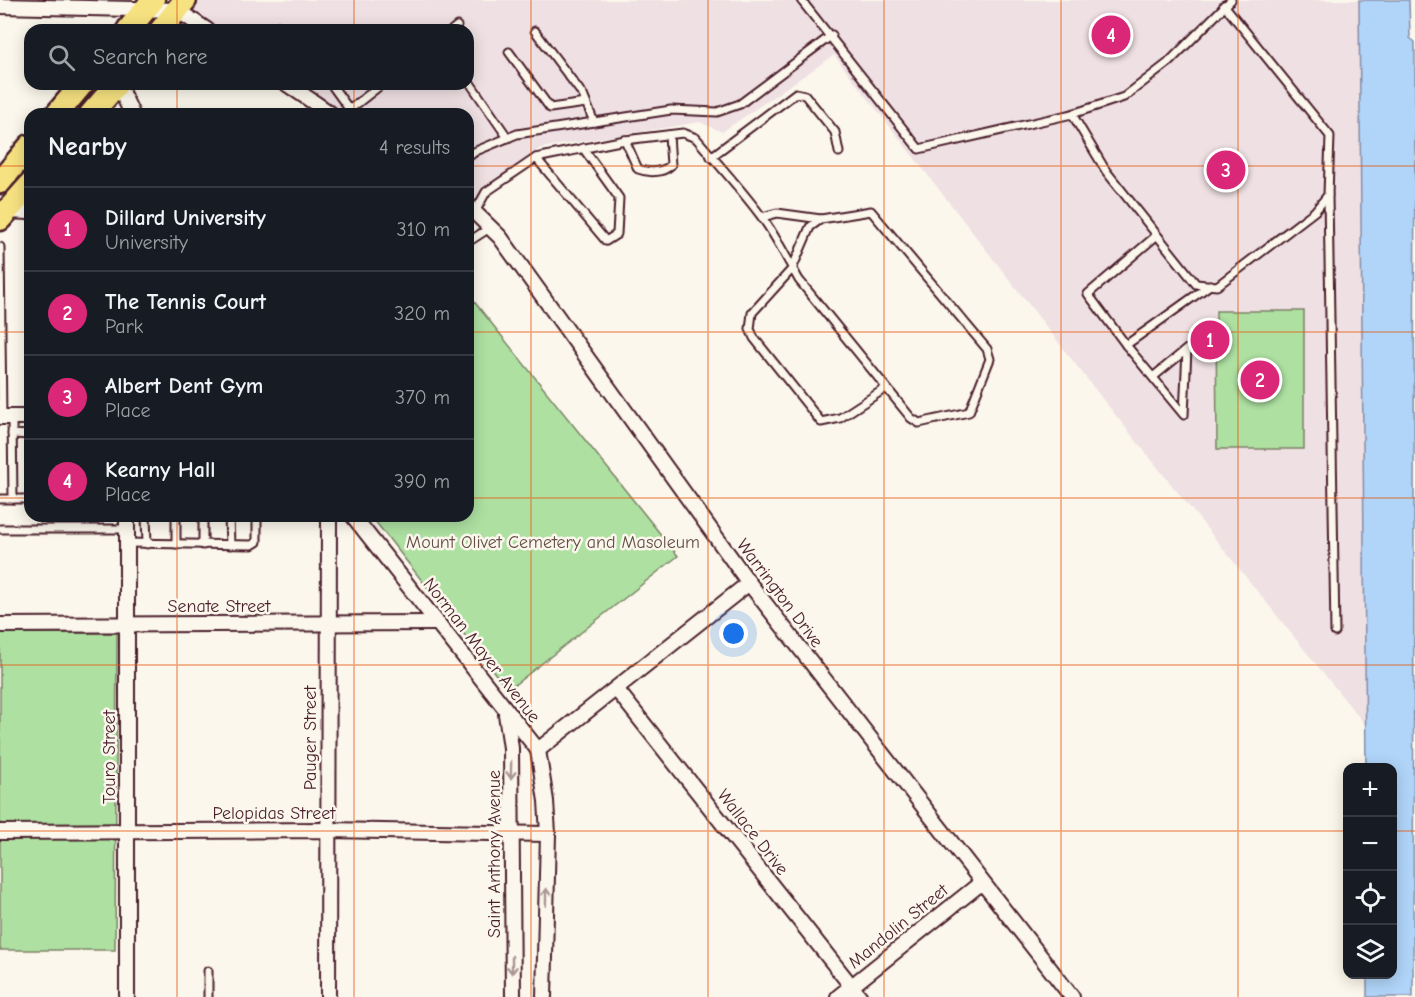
<!DOCTYPE html>
<html lang="en">
<head>
<meta charset="utf-8">
<style>
	body { margin:0; font-family:"Comic Neue",sans-serif; background:#242831; color:#f1f3f6 }
	.controls { position:absolute; right:18px; bottom:18px; display:grid; overflow:hidden; border-radius:12px; box-shadow:0 3px 15px #0003 }
	.controls button { width:54px; height:54px; display:grid; place-items:center; padding:0; border:0; border-bottom:2px solid #363941; background:#171b24; color:#f1f3f6; font:30px sans-serif }
	.you { position:absolute; left:734px; top:634px; width:21px; height:21px; margin:-15px; border:4px solid #fff; border-radius:50%; background:#1a73e8; box-shadow:0 0 0 9px #1a73e833 }
	.badge { display:grid; place-items:center; width:39px; height:39px; border-radius:50%; background:#db2777; color:#fff; font-size:20px; font-weight:700 }
	.pin { position:absolute; translate:-50% -50%; border:3px solid #fff; box-shadow:0 2px 6px #0006 }
	.list { margin:0; padding:0; list-style:none }
	h2 { display:flex; justify-content:space-between; align-items:center; height:78px; margin:0; padding:0 24px; font-size:26px }
	h2 small { font-size:20px; font-weight:400; color:#9ea1a6 }
	.list li { display:grid; grid-template-columns:39px 1fr auto; gap:18px; align-items:center; box-sizing:border-box; height:84px; padding:0 24px; border-top:2px solid #363941 }
	.list b { display:block; font-size:22px; white-space:nowrap }
	.list p { margin:0; font-size:20px; white-space:nowrap; color:#9ea1a6 }
	.list em { font-size:20px; font-style:normal; color:#9ea1a6 }
	.icon { flex:none; width:33px; height:33px; fill:none; stroke:currentColor; stroke-width:2; stroke-linecap:round; stroke-linejoin:round }
	.map { position:relative; flex:none; width:1415px; height:997px; overflow:hidden }
	.search { position:absolute; background:#171b24; box-shadow:0 3px 15px #0003; left:24px; top:24px; width:450px; height:66px; display:flex; align-items:center; gap:15px; box-sizing:border-box; padding:0 21px; border-radius:18px; color:#9ea1a6; font-size:22px }
	.panel { position:absolute; background:#171b24; box-shadow:0 3px 15px #0003; left:24px; top:108px; width:450px; height:414px; border-radius:18px }
	.map>svg:first-child { display:block }
	.built { fill:#efe0e3 }
	.green { fill:#ade0a1; stroke:#7c8066; stroke-width:1.5 }
	.water { fill:#b0d5f9; stroke:#878ca7; stroke-width:1.5 }
	.lines { fill:none; stroke-linecap:round; stroke-linejoin:round }
	.service-casing { stroke:#4a1f2b; stroke-width:11 }
	.minor-casing { stroke:#4a1f2b; stroke-width:18 }
	.primary-casing { stroke:#4a1f2b; stroke-width:27 }
	.service { stroke:#fbf7ec; stroke-width:7 }
	.minor { stroke:#fbf7ec; stroke-width:14 }
	.primary { stroke:#f7e281; stroke-width:22 }
	.oneway { stroke:#ab9695 }
	.grid { fill:none; stroke:#e8590c; stroke-width:1.5; stroke-opacity:0.55 }
	.labels { text-anchor:middle; stroke-width:5; stroke-linejoin:round; paint-order:stroke }
	.park-label { font-size:18px; fill:#634f48; stroke:#fbf7ec }
	.street-label { font-size:18px; fill:#4a1f2b; stroke:#fbf7ec }
</style>
</head>
<body>
<div class="map">
<svg width="1415" height="997" viewBox="0 0 1415 997">
	<rect width="100%" height="100%" fill="#fbf7ec"/>
	<filter id="ink" filterUnits="userSpaceOnUse"><feTurbulence type="fractalNoise" baseFrequency=".0167" numOctaves="2"/><feDisplacementMap in="SourceGraphic" scale="12" xChannelSelector="R" yChannelSelector="G"/><feConvolveMatrix kernelMatrix="1 2 1 2 8 2 1 2 1" color-interpolation-filters="sRGB"/></filter>
	<g filter="url(#ink)">
		<path class="built" d="M185,0H1359L1366,726L1105,402L834,55L722,132L700,122L540,148L471,208L468,206V114H331L287,84H468V30H207L177,10Z"/>
		<g class="green">
			<path d="M468,294L678,556L508,690L371,516H468Z"/>
			<path d="M1216,311H1304V449H1217Z"/>
			<path d="M0,633H117L115,950H0Z"/>
		</g>
		<path class="water" d="M1359,0H1409L1410,38L1415,42L1413,997H1367V975L1392,974V768L1366,767Z"/>
		<g class="lines">
			<defs>
				<g id="service">
					<path d="M801,0L919,149L1072,114L1124,97L1168,63L1231,0"/>
					<path d="M267,30L278,26L287,30"/>
					<path d="M452,30L457,26"/>
					<path d="M535,31L583,95L594,122"/>
					<path d="M509,52L550,108L586,103"/>
					<path d="M468,80L508,138"/>
					<path d="M331,84L349,109"/>
					<path d="M344,114L382,84"/>
					<path d="M1072,114L1106,171L1196,284L1217,286L1315,211L1328,195L1330,136L1224,5"/>
					<path d="M625,140L638,169C648,173 663,173 671,165L669,135"/>
					<path d="M468,157L476,151L517,134L671,110L717,112L740,104L832,35"/>
					<path d="M711,157L796,93L805,95L835,132L839,152"/>
					<path d="M536,158L606,241L617,234L619,198L583,148"/>
					<path d="M1328,195L1335,632"/>
					<path d="M475,212L486,192L536,158L625,140L683,133L696,138C718,164 741,189 761,216C776,236 787,259 799,280L911,418L919,423L969,412L990,359L987,349L871,211L821,219L810,227L792,269L752,313L750,329L754,338L821,422L840,418L886,388"/>
					<path d="M762,217L777,213L821,219"/>
					<path d="M468,242L491,227"/>
					<path d="M0,247L2,417"/>
					<path d="M1126,345L1088,294L1156,236"/>
					<path d="M1153,377L1187,349L1184,415L1126,345L1210,285"/>
					<path d="M12,417L13,499"/>
					<path d="M12,434L30,435"/>
					<path d="M0,499H30"/>
					<path d="M146,516L147,544"/>
					<path d="M176,516V544"/>
					<path d="M203,516V545"/>
					<path d="M229,516L230,545"/>
					<path d="M0,529H127"/>
					<path d="M126,543L252,545L257,542V516"/>
					<path d="M208,971V997"/>
				</g>
				<g id="minor">
					<path d="M0,6L177,10L207,30"/>
					<path d="M118,84L132,114"/>
					<path d="M287,84L331,114"/>
					<path d="M468,206L500,237L749,583L1072,997"/>
					<path d="M5,211L30,212"/>
					<path d="M0,417H30"/>
					<path d="M127,516V997"/>
					<path d="M353,516L538,750"/>
					<path d="M0,625L438,623"/>
					<path d="M617,690L860,997"/>
					<path d="M506,714L511,748L513,997"/>
					<path d="M538,750L749,583"/>
					<path d="M538,750L546,801L548,834L544,997"/>
					<path d="M0,832L328,830L548,834"/>
					<path d="M328,997L329,516"/>
					<path d="M838,997L981,883"/>
				</g>
				<g id="primary">
					<path d="M128,30L153,0"/>
					<path d="M161,30L185,0"/>
					<path d="M57,114L82,84"/>
					<path d="M91,114L117,84"/>
					<path d="M0,182L30,146"/>
					<path d="M0,219L30,185"/>
				</g>
			</defs>
			<use href="#service" class="service-casing"/>
			<use href="#minor" class="minor-casing"/>
			<use href="#primary" class="primary-casing"/>
			<use href="#service" class="service"/>
			<use href="#minor" class="minor"/>
			<use href="#primary" class="primary"/>
		</g>
		<defs><path id="oneway-shaft" d="M-6 0H5M1.5-3L5.5 0L1.5 3" fill="none" stroke-width="1.6" stroke-linecap="round" stroke-linejoin="round" transform="scale(1.5)"/></defs>
		<g class="oneway">
			<use href="#oneway-shaft" transform="translate(511 770) rotate(91)"/>
			<use href="#oneway-shaft" transform="translate(546 897) rotate(-89)"/>
			<use href="#oneway-shaft" transform="translate(512 965) rotate(90)"/>
		</g>
	</g>
	<path class="grid" d="M177,0V30M354,0V30M531,0V997M708,0V997M884,0V997M1061,0V997M1238,0V997M177,84V114M354,84V114M0,166H30M468,166H1415M0,332H30M468,332H1415M0,498H30M468,498H1415M177,516V997M354,516V997M0,665H1415M0,831H1348M1392,831H1415"/>
	<g class="labels">
		<g class="park-label">
			<text x="553" y="548">Mount Olivet Cemetery and Masoleum</text>
		</g>
		<g class="street-label">
			<text transform="translate(780 593) rotate(53)" y="6">Warrington Drive</text>
			<text x="219" y="612">Senate Street</text>
			<text transform="translate(482 650) rotate(52)" y="6">Norman Mayer Avenue</text>
			<text transform="translate(310 738) rotate(-90)" y="6">Pauger Street</text>
			<text transform="translate(109 757) rotate(-90)" y="6">Touro Street</text>
			<text x="274" y="819">Pelopidas Street</text>
			<text transform="translate(753 832) rotate(52)" y="6">Wallace Drive</text>
			<text transform="translate(494 854) rotate(-90)" y="6">Saint Anthony Avenue</text>
			<text transform="translate(898 926) rotate(-39)" y="6">Mandolin Street</text>
		</g>
	</g>
</svg>
<div class="controls">
<button>+</button>
<button>−</button>
<button><svg class="icon" aria-label="locate" viewBox="0 0 24 24"><circle cx="12" cy="12" r="6"/><path d="M12 2v4M12 18v4M2 12h4M18 12h4"/></svg></button>
<button><svg class="icon" aria-label="layers" viewBox="0 0 24 24"><path d="M12 4l9 5-9 5-9-5zM3 14l9 5 9-5"/></svg></button>
</div>
<div class="you"></div>
<div class="pin badge" style="left:1210px;top:340px">1</div>
<div class="pin badge" style="left:1260px;top:380px">2</div>
<div class="pin badge" style="left:1226px;top:170px">3</div>
<div class="pin badge" style="left:1111px;top:35px">4</div>
<div class="search"><svg class="icon" aria-label="search" viewBox="0 0 24 24"><circle cx="10" cy="10" r="6"/><path d="M15 15l6 6"/></svg>Search here</div>
<section class="panel">
<h2>Nearby<small>4 results</small></h2>
<ul class="list">
<li><span class="badge">1</span><div><b>Dillard University</b><p>University</p></div><em>310 m</em></li>
<li><span class="badge">2</span><div><b>The Tennis Court</b><p>Park</p></div><em>320 m</em></li>
<li><span class="badge">3</span><div><b>Albert Dent Gym</b><p>Place</p></div><em>370 m</em></li>
<li><span class="badge">4</span><div><b>Kearny Hall</b><p>Place</p></div><em>390 m</em></li>
</ul>
</section>
</div>
</body>
</html>
